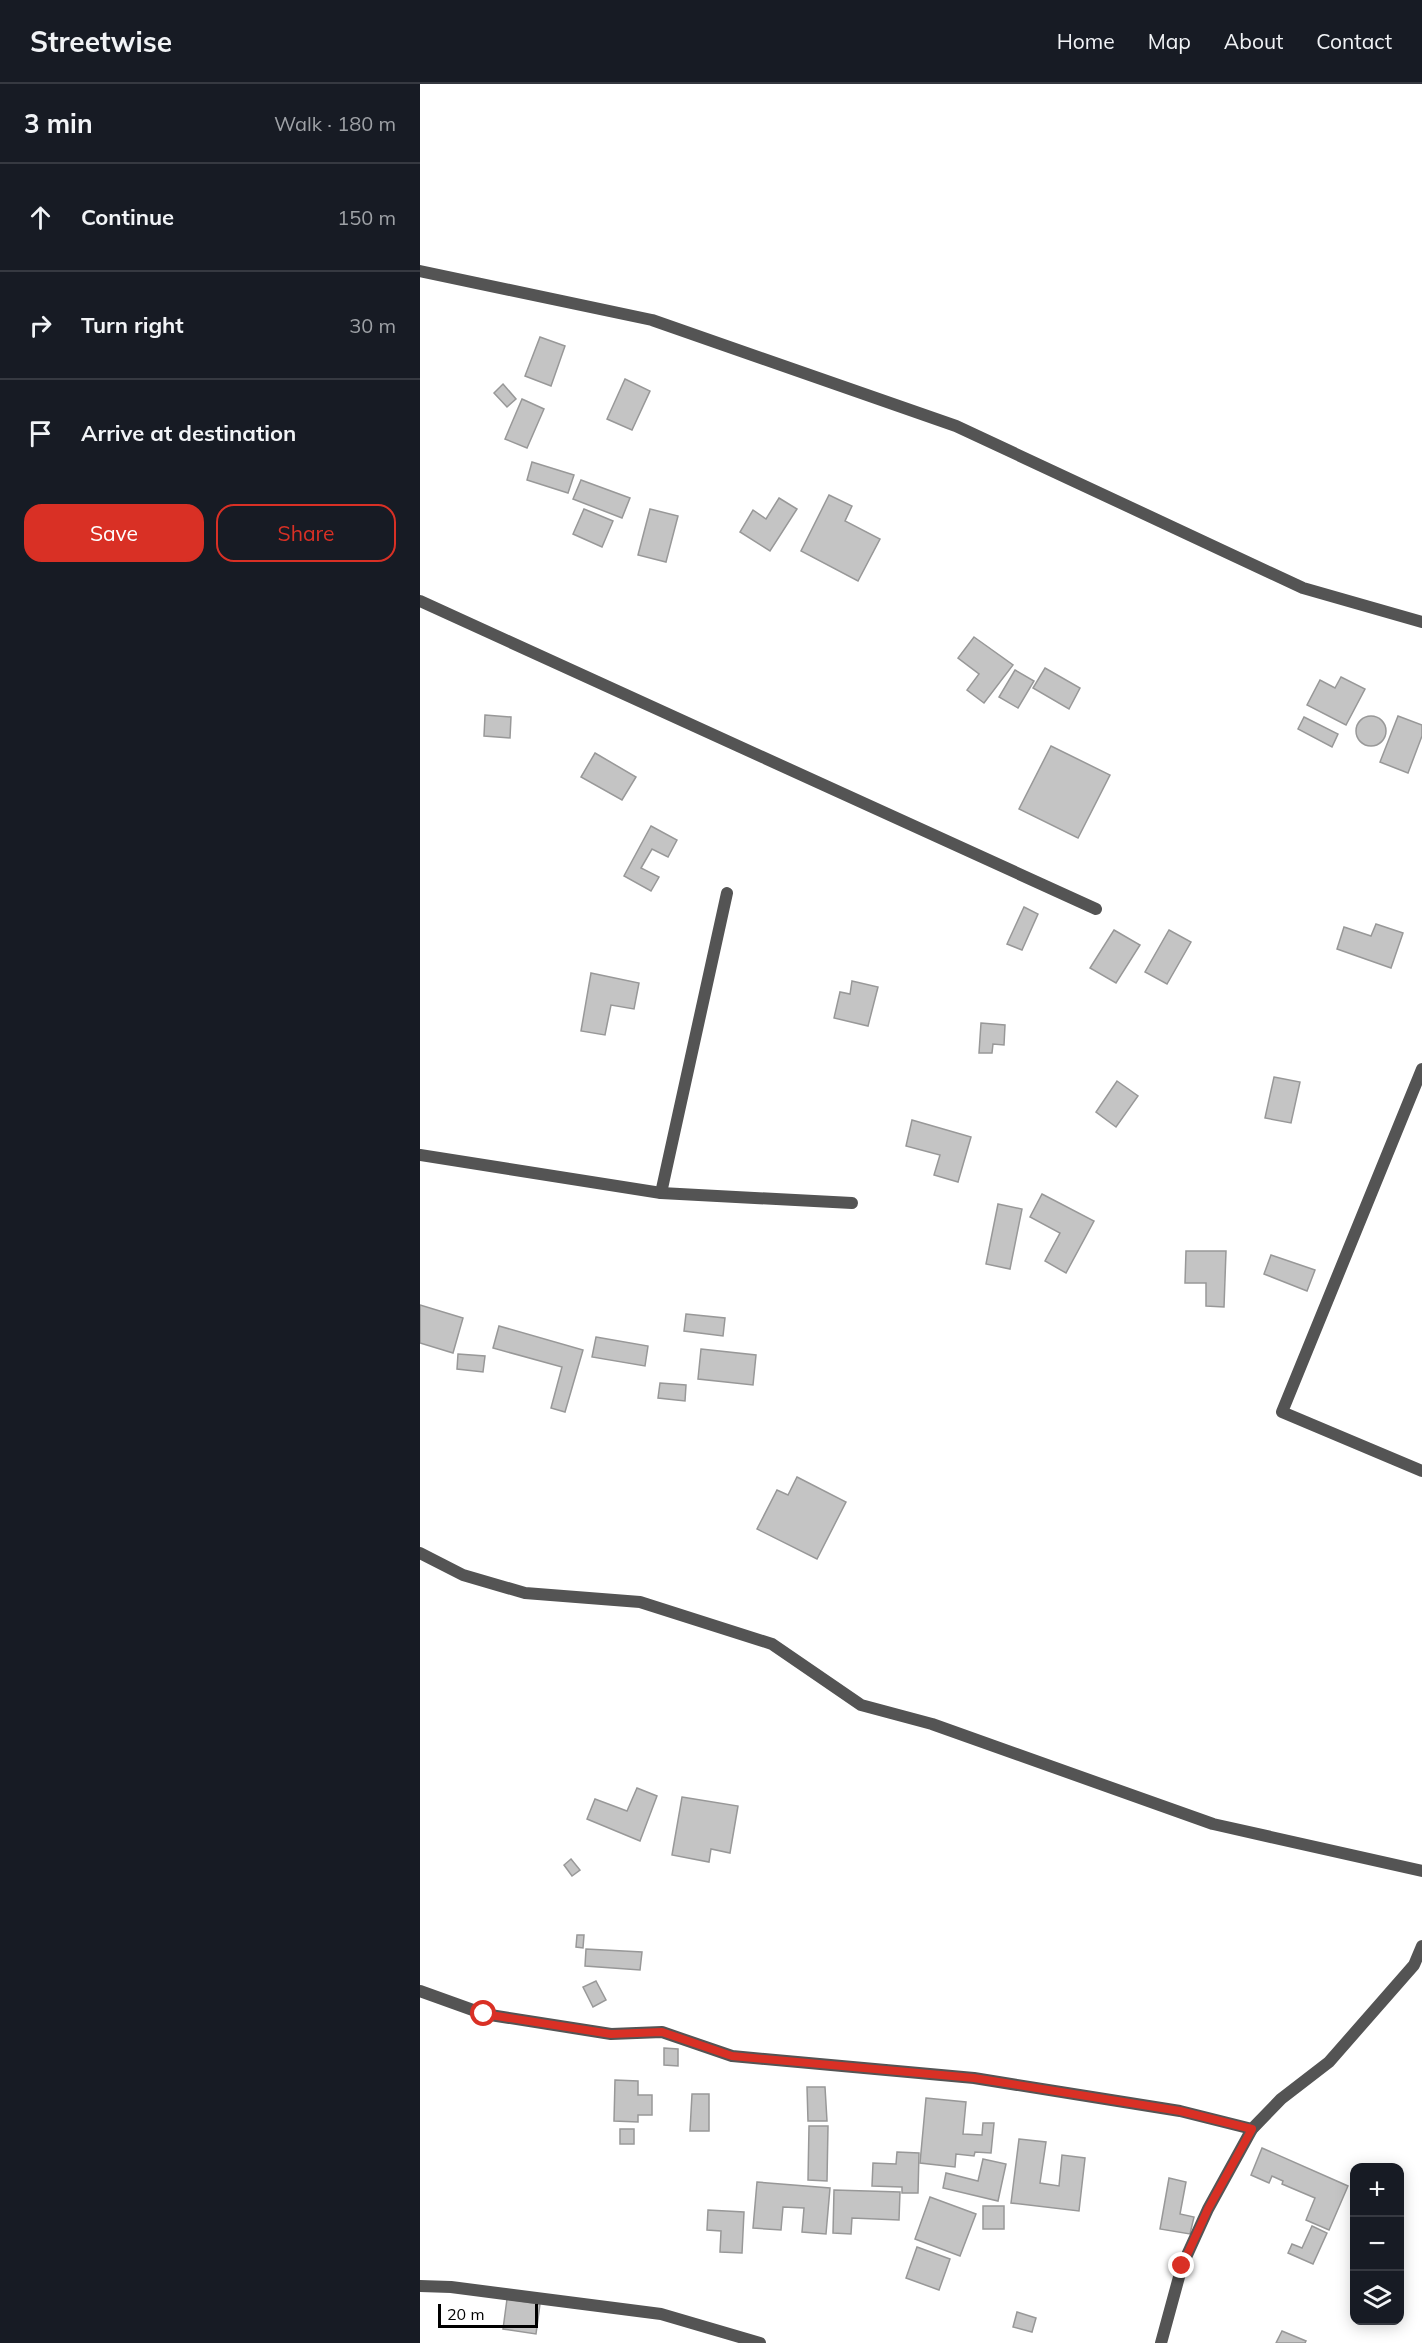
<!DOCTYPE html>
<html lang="en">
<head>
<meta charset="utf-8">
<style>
	body { margin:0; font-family:Mulish,sans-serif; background:#242831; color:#f1f3f6 }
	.controls { position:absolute; right:18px; bottom:18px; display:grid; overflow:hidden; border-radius:12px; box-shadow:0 3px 15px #0003 }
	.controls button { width:54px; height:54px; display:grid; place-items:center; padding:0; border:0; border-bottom:2px solid #363941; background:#171b24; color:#f1f3f6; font:30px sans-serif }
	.scale { position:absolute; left:18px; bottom:15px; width:100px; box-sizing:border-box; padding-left:6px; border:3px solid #000; border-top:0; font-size:16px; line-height:21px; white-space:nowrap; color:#000; -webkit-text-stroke:4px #fff; paint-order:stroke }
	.stop { position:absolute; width:18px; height:18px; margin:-14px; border:4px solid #d93025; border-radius:50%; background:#fff }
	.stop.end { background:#d93025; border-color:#fff; box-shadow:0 2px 6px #0008 }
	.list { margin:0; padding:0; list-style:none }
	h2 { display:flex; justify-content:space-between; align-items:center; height:78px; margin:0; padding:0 24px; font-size:26px }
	h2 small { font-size:20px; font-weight:400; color:#9ea1a6 }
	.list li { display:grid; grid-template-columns:39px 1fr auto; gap:18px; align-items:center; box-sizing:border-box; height:108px; padding:0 24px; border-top:2px solid #363941 }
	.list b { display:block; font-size:22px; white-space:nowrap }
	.list em { font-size:20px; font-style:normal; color:#9ea1a6 }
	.actions { display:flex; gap:12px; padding:18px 24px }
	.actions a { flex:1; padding:14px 0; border:2px solid #d93025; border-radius:18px; text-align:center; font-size:21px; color:#d93025 }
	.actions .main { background:#d93025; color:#fff }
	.icon { flex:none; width:33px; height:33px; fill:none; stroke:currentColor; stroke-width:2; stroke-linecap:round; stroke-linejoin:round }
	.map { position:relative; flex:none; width:1002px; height:2259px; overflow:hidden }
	header { display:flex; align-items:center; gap:36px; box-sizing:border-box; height:84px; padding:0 30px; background:#171b24; border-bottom:2px solid #363941 }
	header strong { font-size:28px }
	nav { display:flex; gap:33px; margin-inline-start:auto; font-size:21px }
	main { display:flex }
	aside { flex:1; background:#171b24 }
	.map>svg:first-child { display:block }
	.building { fill:#c4c4c4; stroke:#989898; stroke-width:1.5 }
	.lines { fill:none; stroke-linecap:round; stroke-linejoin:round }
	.street { stroke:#545454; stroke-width:12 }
	.route { stroke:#d93025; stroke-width:8 }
</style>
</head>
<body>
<header>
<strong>Streetwise</strong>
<nav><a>Home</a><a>Map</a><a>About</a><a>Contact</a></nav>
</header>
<main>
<aside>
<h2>3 min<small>Walk · 180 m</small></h2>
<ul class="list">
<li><svg class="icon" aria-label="ahead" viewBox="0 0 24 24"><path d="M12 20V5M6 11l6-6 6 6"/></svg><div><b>Continue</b></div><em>150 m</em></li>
<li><svg class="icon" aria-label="right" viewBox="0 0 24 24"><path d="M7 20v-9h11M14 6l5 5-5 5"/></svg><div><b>Turn right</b></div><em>30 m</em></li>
<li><svg class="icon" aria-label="arrive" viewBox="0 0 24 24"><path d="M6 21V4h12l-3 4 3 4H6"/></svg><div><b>Arrive at destination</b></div></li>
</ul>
<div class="actions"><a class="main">Save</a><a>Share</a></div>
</aside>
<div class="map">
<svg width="1002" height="2259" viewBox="0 0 1002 2259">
	<rect width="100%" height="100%" fill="#fff"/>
	<g class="building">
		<path d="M120,253L145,262L131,302L105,292Z"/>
		<path d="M205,295L230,307L212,346L187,335Z"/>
		<path d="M83,300L96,315L87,323L74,309Z"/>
		<path d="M102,315L124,325L107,364L85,355Z"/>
		<path d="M112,378L154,391L148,409L107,396Z"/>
		<path d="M161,396L210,414L202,434L153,415Z"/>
		<path d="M409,411L432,422L425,437L460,455L438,497L381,467Z"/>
		<path d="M359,414L377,425L350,467L320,448L333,426L346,435Z"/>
		<path d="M164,425L193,437L182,463L153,450Z"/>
		<path d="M230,425L258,432L246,478L218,471Z"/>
		<path d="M554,553L593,581L564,619L547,606L559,590L538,574Z"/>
		<path d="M625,584L660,604L649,625L613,604Z"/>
		<path d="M595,586L614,597L598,624L579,613Z"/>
		<path d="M921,593L945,605L926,641L887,621L900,596L915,604Z"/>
		<path d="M65,631L91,633L90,654L64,652Z"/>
		<circle cx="951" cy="647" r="15"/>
		<path d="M978,632L1002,641V652L988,689L960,678Z"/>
		<path d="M884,633L918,650L912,663L878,645Z"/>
		<path d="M631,662L690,691L658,754L599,725Z"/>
		<path d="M175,669L216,693L202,716L161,693Z"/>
		<path d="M231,742L257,756L248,773L232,765L221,784L239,793L231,807L204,792Z"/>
		<path d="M604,823L618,830L602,866L587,860Z"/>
		<path d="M956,840L983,849L971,884L917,865L924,843L951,852Z"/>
		<path d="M694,846L720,861L696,899L670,884Z"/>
		<path d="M749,846L771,858L747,900L725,888Z"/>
		<path d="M171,889L219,899L214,925L191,921L185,951L161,947Z"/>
		<path d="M432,897L458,903L448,942L414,934L420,908L430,910Z"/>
		<path d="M561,939L585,941L584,961L573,960L572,969H559Z"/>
		<path d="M854,993L880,998L871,1039L845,1034Z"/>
		<path d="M697,997L718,1012L696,1043L676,1028Z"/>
		<path d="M492,1036L551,1053L538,1098L514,1091L520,1071L486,1062Z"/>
		<path d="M622,1110L674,1137L646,1189L625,1177L640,1149L610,1133Z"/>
		<path d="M578,1120L602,1125L590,1185L566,1180Z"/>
		<path d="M766,1167H806L804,1223L786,1222V1199H765Z"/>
		<path d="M851,1171L895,1186L887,1207L844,1190Z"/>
		<path d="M0,1221L43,1234L33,1269L0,1259Z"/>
		<path d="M266,1230L305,1234L303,1252L264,1247Z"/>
		<path d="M79,1242L163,1266L145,1328L131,1324L142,1283L73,1264Z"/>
		<path d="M176,1253L228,1262L225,1282L172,1273Z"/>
		<path d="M281,1265L336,1271L333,1301L278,1295Z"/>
		<path d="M38,1270L65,1272L63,1288L37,1285Z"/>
		<path d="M240,1299L266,1301L265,1317L238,1314Z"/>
		<path d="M377,1393L426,1418L397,1475L337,1445L357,1406L368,1411Z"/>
		<path d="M217,1704L237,1712L220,1757L167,1735L175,1715L207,1727Z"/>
		<path d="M262,1713L318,1722L310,1769L291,1765L289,1778L252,1771Z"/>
		<path d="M151,1775L160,1786L152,1792L144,1781Z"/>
		<path d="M157,1851H164L163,1864L156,1863Z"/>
		<path d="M166,1865L222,1868L220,1886L165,1882Z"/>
		<path d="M176,1897L186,1916L173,1923L163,1903Z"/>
		<path d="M244,1964L258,1965V1982L244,1981Z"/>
		<path d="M195,1996L218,1997V2011H232V2031H218V2038L194,2037Z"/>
		<path d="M387,2003H405L407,2037H388Z"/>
		<path d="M272,2010H289V2047H270Z"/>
		<path d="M506,2014L546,2018L543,2050L562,2051L563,2039H574L571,2069L555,2068L554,2072L536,2070L535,2083L500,2079Z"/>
		<path d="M389,2042H408L407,2097L388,2096Z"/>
		<rect x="200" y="2045" width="14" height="15"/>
		<path d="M599,2055L626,2058L620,2099L639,2102L642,2071L665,2074L659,2127L591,2119Z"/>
		<path d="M842,2064L928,2102L909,2146L886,2136L895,2114L862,2100L863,2097L852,2092L849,2099L831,2091Z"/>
		<path d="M477,2068L499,2069L498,2109H482V2103L452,2102L453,2079L476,2080Z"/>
		<path d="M563,2075L586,2080L578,2117L523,2104L526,2089L558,2097Z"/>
		<path d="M749,2094L766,2098L760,2130L774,2133L770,2150L740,2145Z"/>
		<path d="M337,2098L410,2104L406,2150L382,2148L384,2124L363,2123L361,2146L333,2144Z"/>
		<path d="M414,2106L480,2108L479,2136L432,2134L431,2150L413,2149Z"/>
		<path d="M510,2113L556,2130L540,2172L495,2155Z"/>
		<rect x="563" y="2122" width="21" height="23"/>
		<path d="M288,2126L324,2128L322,2169L300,2168L301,2147L287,2146Z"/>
		<path d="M892,2142L907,2149L893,2180L868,2169L872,2160L882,2164Z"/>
		<path d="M497,2163L530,2175L519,2206L486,2194Z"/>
		<path d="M87,2215L120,2220L116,2250L83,2245Z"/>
		<path d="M597,2228L616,2234L612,2248L593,2243Z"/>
		<path d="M862,2247L886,2257L885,2259H856Z"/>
	</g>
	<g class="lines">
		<g class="street">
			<path d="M0,187L232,236L536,342L883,504L1002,538"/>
			<path d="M0,517L676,825"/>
			<path d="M1002,985L862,1328L1002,1387"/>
			<path d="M0,1071L241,1109L432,1119"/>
			<path d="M241,1109L307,809"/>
			<path d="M0,1469L43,1491L105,1509L220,1518L352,1560L441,1621L512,1640L793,1740L1002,1787"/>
			<path d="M0,1907L64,1930L191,1950L242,1948L312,1972L554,1994L760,2027L832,2045"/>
			<path d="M0,2202L31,2203L241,2230L340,2259"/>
			<path d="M741,2259L762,2182L788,2125L832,2045L861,2015L909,1978L994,1881L1002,1862"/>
		</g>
	</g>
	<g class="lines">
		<path class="route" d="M64,1930L191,1950L242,1948L312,1972L554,1994L760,2027L832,2045L788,2125L762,2182"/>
	</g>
</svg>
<div class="controls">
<button>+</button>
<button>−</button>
<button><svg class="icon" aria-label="layers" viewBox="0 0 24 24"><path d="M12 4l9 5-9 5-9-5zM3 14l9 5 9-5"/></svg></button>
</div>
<div class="scale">20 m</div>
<div class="stop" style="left:64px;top:1930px"></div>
<div class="stop end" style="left:762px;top:2182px"></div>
</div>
</main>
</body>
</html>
